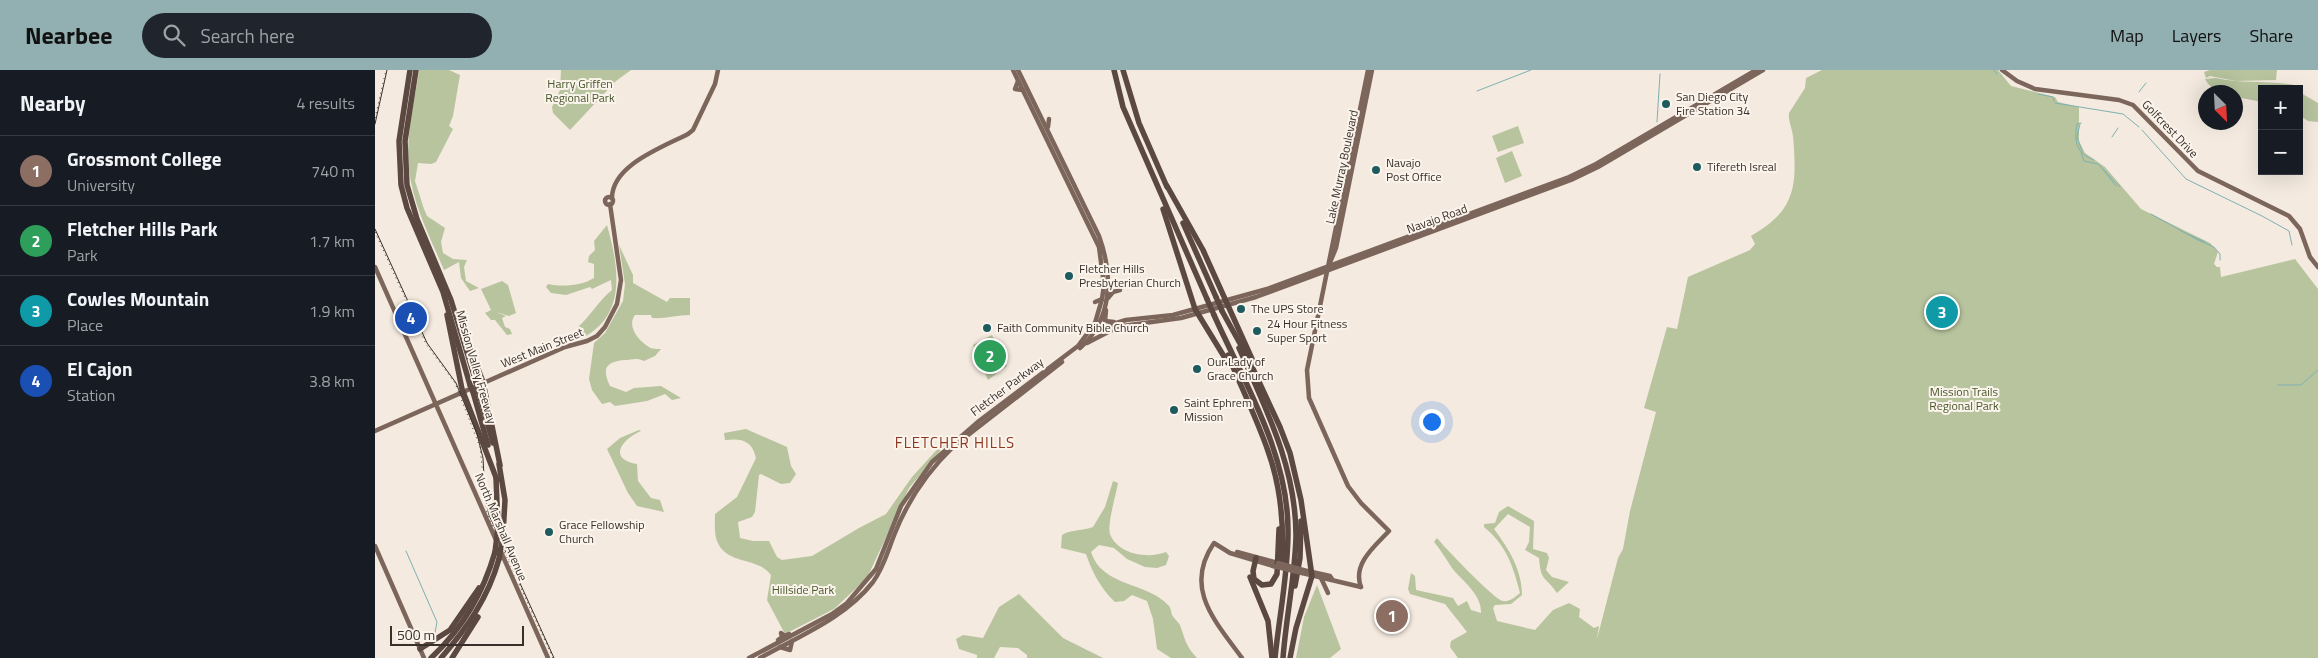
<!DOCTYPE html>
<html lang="en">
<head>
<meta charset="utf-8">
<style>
	body { margin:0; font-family:"Titillium Web",sans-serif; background:#20242c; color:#f1f3f6 }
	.controls { position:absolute; right:15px; top:15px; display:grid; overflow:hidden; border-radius:0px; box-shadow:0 5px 20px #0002 }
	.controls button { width:45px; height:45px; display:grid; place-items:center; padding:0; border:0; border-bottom:1px solid #363941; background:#171b24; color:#f1f3f6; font:25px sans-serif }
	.compass { position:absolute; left:1823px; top:15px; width:45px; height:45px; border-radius:50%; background:#171b24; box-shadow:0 5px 20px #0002; rotate:156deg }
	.scale { position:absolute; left:15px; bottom:12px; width:134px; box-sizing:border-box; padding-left:5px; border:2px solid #3a2f2a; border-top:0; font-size:14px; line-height:18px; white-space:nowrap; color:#3a2f2a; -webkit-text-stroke:4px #fbf4ec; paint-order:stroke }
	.you { position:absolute; left:1056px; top:351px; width:18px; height:18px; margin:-12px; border:4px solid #fff; border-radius:50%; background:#1a73e8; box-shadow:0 0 0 8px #1a73e833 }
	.badge { display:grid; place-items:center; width:32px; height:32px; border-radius:50%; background:#92afb2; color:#fff; font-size:16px; font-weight:700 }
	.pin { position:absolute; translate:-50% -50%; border:2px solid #fff; box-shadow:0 1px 5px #0006 }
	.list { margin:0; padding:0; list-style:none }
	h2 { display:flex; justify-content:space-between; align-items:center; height:65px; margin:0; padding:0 20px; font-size:21px }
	h2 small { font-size:16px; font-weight:400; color:#9ea1a6 }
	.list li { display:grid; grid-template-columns:32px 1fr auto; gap:15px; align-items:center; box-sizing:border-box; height:70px; padding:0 20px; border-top:1px solid #363941 }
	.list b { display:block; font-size:19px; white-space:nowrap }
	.list p { margin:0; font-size:16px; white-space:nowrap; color:#9ea1a6 }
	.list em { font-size:16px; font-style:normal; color:#9ea1a6 }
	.icon { flex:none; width:28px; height:28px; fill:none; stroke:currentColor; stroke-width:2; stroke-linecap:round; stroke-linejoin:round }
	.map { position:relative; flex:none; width:1943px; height:588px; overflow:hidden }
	header { display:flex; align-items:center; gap:30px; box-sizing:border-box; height:70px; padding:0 25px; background:#92afb2; color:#111 }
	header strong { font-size:24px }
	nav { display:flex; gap:28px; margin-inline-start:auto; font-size:18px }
	.search { width:350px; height:45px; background:#20242c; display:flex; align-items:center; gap:12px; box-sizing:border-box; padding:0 18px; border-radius:28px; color:#9ea1a6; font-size:19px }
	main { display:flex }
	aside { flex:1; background:#171b24 }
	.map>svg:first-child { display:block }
	.green { fill:#b8c49e }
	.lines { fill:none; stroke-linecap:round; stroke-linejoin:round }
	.stream { stroke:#7db1b2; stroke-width:1 }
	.major { stroke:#7c655b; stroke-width:4.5 }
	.highway { stroke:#5b4841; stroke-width:5.5 }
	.tram { stroke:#3a2f2a; stroke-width:1 }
	.rail { stroke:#3a2f2a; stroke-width:1; stroke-dasharray:1 4; stroke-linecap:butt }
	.major-bridge { stroke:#7c655b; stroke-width:4.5 }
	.highway-bridge { stroke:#5b4841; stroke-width:5.5 }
	.poi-dot { fill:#1e5b5e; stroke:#fbf4ec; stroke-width:2 }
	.labels { text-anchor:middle; stroke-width:4; stroke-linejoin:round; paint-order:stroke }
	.park-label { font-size:12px; fill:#4a592d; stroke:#fbf4ec }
	.poi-label { font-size:12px; fill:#3a2f2a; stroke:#fbf4ec; text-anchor:start }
	.street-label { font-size:12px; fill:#3a2f2a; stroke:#fbf4ec }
	.quarter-label { font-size:15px; letter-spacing:1px; fill:#8c3720; stroke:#fbf4ec }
</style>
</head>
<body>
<header>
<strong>Nearbee</strong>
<div class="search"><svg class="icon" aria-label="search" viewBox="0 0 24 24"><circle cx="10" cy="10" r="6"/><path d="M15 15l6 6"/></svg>Search here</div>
<nav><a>Map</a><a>Layers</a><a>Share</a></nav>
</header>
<main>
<aside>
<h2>Nearby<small>4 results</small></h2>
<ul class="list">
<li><span class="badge" style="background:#8d6e63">1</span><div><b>Grossmont College</b><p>University</p></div><em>740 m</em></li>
<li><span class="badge" style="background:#2e9e5b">2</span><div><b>Fletcher Hills Park</b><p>Park</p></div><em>1.7 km</em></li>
<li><span class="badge" style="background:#0f9aa8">3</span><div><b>Cowles Mountain</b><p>Place</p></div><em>1.9 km</em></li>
<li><span class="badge" style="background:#1a4fb4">4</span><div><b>El Cajon</b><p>Station</p></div><em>3.8 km</em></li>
</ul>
</aside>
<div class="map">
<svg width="1943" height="588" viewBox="0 0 1943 588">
	<rect width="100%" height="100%" fill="#f4eadf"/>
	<g class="green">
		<path d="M44,0H74L85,5L78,46L74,56L78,59L61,92L56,94L43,93L40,111L49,139L52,146L70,158L66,172L68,183L78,189L92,190L89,197L91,211L104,218L95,221L86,208L84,192L69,200C55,167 38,135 34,99C30,67 40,31 44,0Z"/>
		<path d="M186,0H256L241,11L195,60L178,43L177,37L185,20Z"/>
		<path d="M1447,0H1623L1636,16L1680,27L1683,32L1704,37V71L1710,83L1730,97L1766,139L1835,173L1843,182L1839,194L1842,197H1845L1846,207L1920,189L1943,219V588H1083L1075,577L1076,571L1092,562L1070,534L1035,524L1033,519L1036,503L1040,506L1041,520L1078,528L1083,536L1092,531L1096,540L1106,543C1107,524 1087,511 1077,498C1071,489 1066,480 1059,472L1062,468C1070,478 1120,530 1128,531C1135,532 1140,527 1145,523C1138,495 1131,475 1109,457V454L1120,453L1124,442L1133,436L1159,451L1158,479L1172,483L1174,488L1171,500L1177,507L1194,512L1182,523C1170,505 1166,513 1164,488L1150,480L1154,472L1155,457L1133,444L1119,459C1134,479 1147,500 1147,525L1136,534L1120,535L1118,538L1122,551L1160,560L1178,540L1194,533L1205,539L1204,547L1219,558L1224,556L1222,569L1243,488L1248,479L1255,441L1281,342L1269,338L1292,257L1302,259L1313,207L1375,180L1380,174L1376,166C1422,140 1422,114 1418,66C1417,58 1413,51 1414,43L1430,18L1431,8Z"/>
		<path d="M1835,0H1902L1901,10L1861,11L1835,6L1831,8L1829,2Z"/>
		<path d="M1841,8C1867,14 1893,10 1919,15L1921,19H1887V32L1861,27L1860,22C1847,22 1837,22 1830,9Z"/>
		<path d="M1924,22L1943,33V52L1933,51L1924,45Z"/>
		<path d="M1143,56L1149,73L1123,82L1117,66Z"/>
		<path d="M1137,81L1147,106L1130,113L1121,88Z"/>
		<path d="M232,155C244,198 253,248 203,270L202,258C216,246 223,231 237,220L236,210L217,219L215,217L191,225L176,223L171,217L173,214C188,217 206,216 219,208V194L213,192L214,186L220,180L219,171Z"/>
		<path d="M244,175L258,205V213L292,232L295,228H315V245C302,245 290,249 277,248L276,245H260C251,257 265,272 274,277C276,279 283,279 286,279L280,286L269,291C261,287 257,290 249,290C230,292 227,299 235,316L251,322L259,318L286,316L306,328L297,330L290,324L272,331L240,336L235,332L227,334L217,320L214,309L219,273L230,263L248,231L250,214Z"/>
		<path d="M127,211L133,215L141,243L134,246L121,242L131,246L127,248L130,257L135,259L137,264L132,265L120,250H116L110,243L116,240L106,219Z"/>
		<path d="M617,265L632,296L613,310L598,275Z"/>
		<path d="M371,359L412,377L416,396L421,404L415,413L406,414L386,404L384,405L380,442L377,447L363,452L365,468L378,471H394L402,487L407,490L437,486L484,458L511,444L537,407L567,374H571L534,418L492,508L459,539L410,564L392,530L396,505C382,486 352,496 342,471C339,463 340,452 340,444L362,427L381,388C377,370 366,368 350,370L349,363Z"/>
		<path d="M264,360L266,361C247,369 232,389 262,394L263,411L276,428L285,430L289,442L262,436L253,423L232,379L245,368Z"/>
		<path d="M738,411L743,413C741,425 732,454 735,464C743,485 774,489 791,482L794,486L791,495L782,498L770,497L752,489L739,478L724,475L716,482C727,517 772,512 793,535C796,537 796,542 797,545C800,550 805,553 806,558C811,572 811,576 822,588H796L782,579L778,549L772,531L757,525L749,531L740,532C726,519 717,502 711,484L686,478L687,465C697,459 708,461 718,457L730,437Z"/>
		<path d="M942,515L966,579L955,588H921L929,547Z"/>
		<path d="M644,524L688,568L728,588H652V585L643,578L625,577L619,588H602V585L584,579L581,569L588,565L608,568L624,537Z"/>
	</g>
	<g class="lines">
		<g class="stream">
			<path d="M1619,0L1622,4"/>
			<path d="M1102,21L1156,0"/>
			<path d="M1764,22L1771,13"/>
			<path d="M1663,24L1678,27L1679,31"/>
			<path d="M1680,33L1748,44L1764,57"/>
			<path d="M1282,52L1285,4"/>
			<path d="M1706,53L1702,54C1699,72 1701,83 1719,90"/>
			<path d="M1705,54L1702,67L1707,81"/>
			<path d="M1767,60L1811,109L1887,146L1914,161L1917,175"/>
			<path d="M1737,67L1743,58"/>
			<path d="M1706,82L1709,91L1723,94L1745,117"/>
			<path d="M1727,98L1741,116"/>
			<path d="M1776,144L1821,169L1839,177L1845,184V190"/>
			<path d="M1806,161L1830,172"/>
			<path d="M1903,315H1926L1943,300"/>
			<path d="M31,481L62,552L59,568"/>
		</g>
		<g class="major">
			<path d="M643,0L724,166C738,205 738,249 705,278"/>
			<path d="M1627,0L1642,11L1660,19L1744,30L1758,35L1823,101L1914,146L1925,159L1935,187L1943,197"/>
			<path d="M643,11L640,19L648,20"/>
			<path d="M673,57L674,49"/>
			<circle cx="234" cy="131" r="4"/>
			<path d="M237,128C237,95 288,77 313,64L318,60L340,14L343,0"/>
			<path d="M954,195L961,178L997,0"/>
			<path d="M0,197L121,470"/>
			<path d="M733,228L738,222L745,220"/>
			<path d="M720,232L727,229"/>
			<path d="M731,240L730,251L739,252"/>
			<path d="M723,254L725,257L733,258L806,248L881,227L1196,110L1223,97L1388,0"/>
			<path d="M735,255L751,250L798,245L892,219L1194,107L1221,94L1381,0"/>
			<path d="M712,273L739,259"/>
			<path d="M0,361L190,277L212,271L222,266L230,257L242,234L246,210L235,134"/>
			<path d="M0,476L49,588"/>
			<path d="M126,482L173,588"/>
			<path d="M862,482L903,493"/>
			<path d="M928,500L955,506L957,509"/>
			<path d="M927,503L986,517"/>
			<path d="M946,508L953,523"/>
			<path d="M986,517C977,494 1000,476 1014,461L986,433L973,416L934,328L932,300L993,0"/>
			<path d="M403,570L407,567L406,563L410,566L414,564"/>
			<path d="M405,577L415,580L417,571"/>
			<path d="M374,588L457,544L472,533L501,499L526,436L557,392L604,351L703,276L720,253L727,229L729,215L724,177L638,0"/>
			<path d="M385,588C424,566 470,548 498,512C509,497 513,480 520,463C533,430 553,401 579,376L687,292"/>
			<path d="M867,588C840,551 808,518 839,473L855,483L898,496"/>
		</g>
		<g class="highway">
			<path d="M35,0L24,71L26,115L32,138L68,222L95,315"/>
			<path d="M41,0L30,71L32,115L42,149L76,230L101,312"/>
			<path d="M739,0L748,37L832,229"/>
			<path d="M748,0L764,53L792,117"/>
			<path d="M792,116L828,180L877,289"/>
			<path d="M788,139L820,239L853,293"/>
			<path d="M808,153L841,227"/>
			<path d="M847,241L873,288L905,357L915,383L926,430L937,506L921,558L915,588"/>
			<path d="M72,245L87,319L122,410"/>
			<path d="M839,245C870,314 914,385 913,463C913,505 904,547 900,588"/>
			<path d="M90,265L108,312L125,395"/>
			<path d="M864,278C891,339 921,397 921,466C920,507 911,547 908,588"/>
			<path d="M853,285C866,317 882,349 893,381C906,417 909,454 907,491"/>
			<path d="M103,320L118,373"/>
			<path d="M98,322L113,375"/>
			<path d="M124,394L130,430L128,465"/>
			<path d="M121,408L123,457"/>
			<path d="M881,488L878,501L879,509L887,515L896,514L902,504L904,459"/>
			<path d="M875,507L893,551L897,588"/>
			<path d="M920,516L925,488L926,451"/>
			<path d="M45,579L75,560L104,518"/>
			<path d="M56,588C88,558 108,524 120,482"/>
			<path d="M66,588C92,558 113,528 124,489"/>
			<path d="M77,588L103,547"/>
		</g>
		<g class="tram">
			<path d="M0,54L12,0"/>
			<path d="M0,159L52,273L81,313L102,364L108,388L110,426L114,445L179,588"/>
		</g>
		<g class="rail">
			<path d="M0,48L11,0"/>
			<path d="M0,162L51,274L80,313L105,377L112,444L178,588"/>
		</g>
		<g class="major-bridge">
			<path d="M903,493L928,500"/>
			<path d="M898,496L927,503"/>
		</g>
		<g class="highway-bridge">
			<path d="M841,227L847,241"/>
			<path d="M832,229L839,245"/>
			<path d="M101,312L103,320"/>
			<path d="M95,315L98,322"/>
			<path d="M120,482L123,457"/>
			<path d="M124,489L128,465"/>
		</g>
	</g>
	<g class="poi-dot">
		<circle cx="1291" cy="34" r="5"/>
		<circle cx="1322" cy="97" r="5"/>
		<circle cx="1001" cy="100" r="5"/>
		<circle cx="694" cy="206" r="5"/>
		<circle cx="866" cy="239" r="5"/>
		<circle cx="612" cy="258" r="5"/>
		<circle cx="882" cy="261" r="5"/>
		<circle cx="822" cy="299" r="5"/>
		<circle cx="799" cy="340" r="5"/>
		<circle cx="174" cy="462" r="5"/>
	</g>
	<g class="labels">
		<g class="park-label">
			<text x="205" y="18">Harry Griffen<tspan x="205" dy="14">Regional Park</tspan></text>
			<text x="1589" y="326">Mission Trails<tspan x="1589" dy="14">Regional Park</tspan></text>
			<text x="428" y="524">Hillside Park</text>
		</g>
		<g class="poi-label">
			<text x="1301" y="31">San Diego City<tspan x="1301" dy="14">Fire Station 34</tspan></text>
			<text x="1011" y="97">Navajo<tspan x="1011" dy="14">Post Office</tspan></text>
			<text x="1332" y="101">Tifereth Isreal</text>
			<text x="704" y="203">Fletcher Hills<tspan x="704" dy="14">Presbyterian Church</tspan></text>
			<text x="876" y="243">The UPS Store</text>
			<text x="892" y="258">24 Hour Fitness<tspan x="892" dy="14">Super Sport</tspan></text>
			<text x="622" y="262">Faith Community Bible Church</text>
			<text x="832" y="296">Our Lady of<tspan x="832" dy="14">Grace Church</tspan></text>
			<text x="809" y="337">Saint Ephrem<tspan x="809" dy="14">Mission</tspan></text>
			<text x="184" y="459">Grace Fellowship<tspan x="184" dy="14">Church</tspan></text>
		</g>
		<g class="street-label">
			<text transform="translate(1795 59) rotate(46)" y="4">Golfcrest Drive</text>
			<text transform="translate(967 97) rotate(-78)" y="4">Lake Murray Boulevard</text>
			<text transform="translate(1062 149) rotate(-20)" y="4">Navajo Road</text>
			<text transform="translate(167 278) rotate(-22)" y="4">West Main Street</text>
			<text transform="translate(101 297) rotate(74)" y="4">Mission Valley Freeway</text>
			<text transform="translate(632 317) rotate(-37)" y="4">Fletcher Parkway</text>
			<text transform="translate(126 457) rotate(67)" y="4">North Marshall Avenue</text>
		</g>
		<g class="quarter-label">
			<text x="580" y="378">FLETCHER HILLS</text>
		</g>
	</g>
</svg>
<div class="controls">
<button>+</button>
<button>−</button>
</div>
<svg class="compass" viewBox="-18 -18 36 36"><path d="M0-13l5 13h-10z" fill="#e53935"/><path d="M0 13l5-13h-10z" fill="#9ea1a6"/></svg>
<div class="scale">500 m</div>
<div class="you"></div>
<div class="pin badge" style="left:1017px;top:546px;background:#8d6e63">1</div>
<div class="pin badge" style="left:615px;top:286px;background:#2e9e5b">2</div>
<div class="pin badge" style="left:1567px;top:242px;background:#0f9aa8">3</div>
<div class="pin badge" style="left:36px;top:248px;background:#1a4fb4">4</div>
</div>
</main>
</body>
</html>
